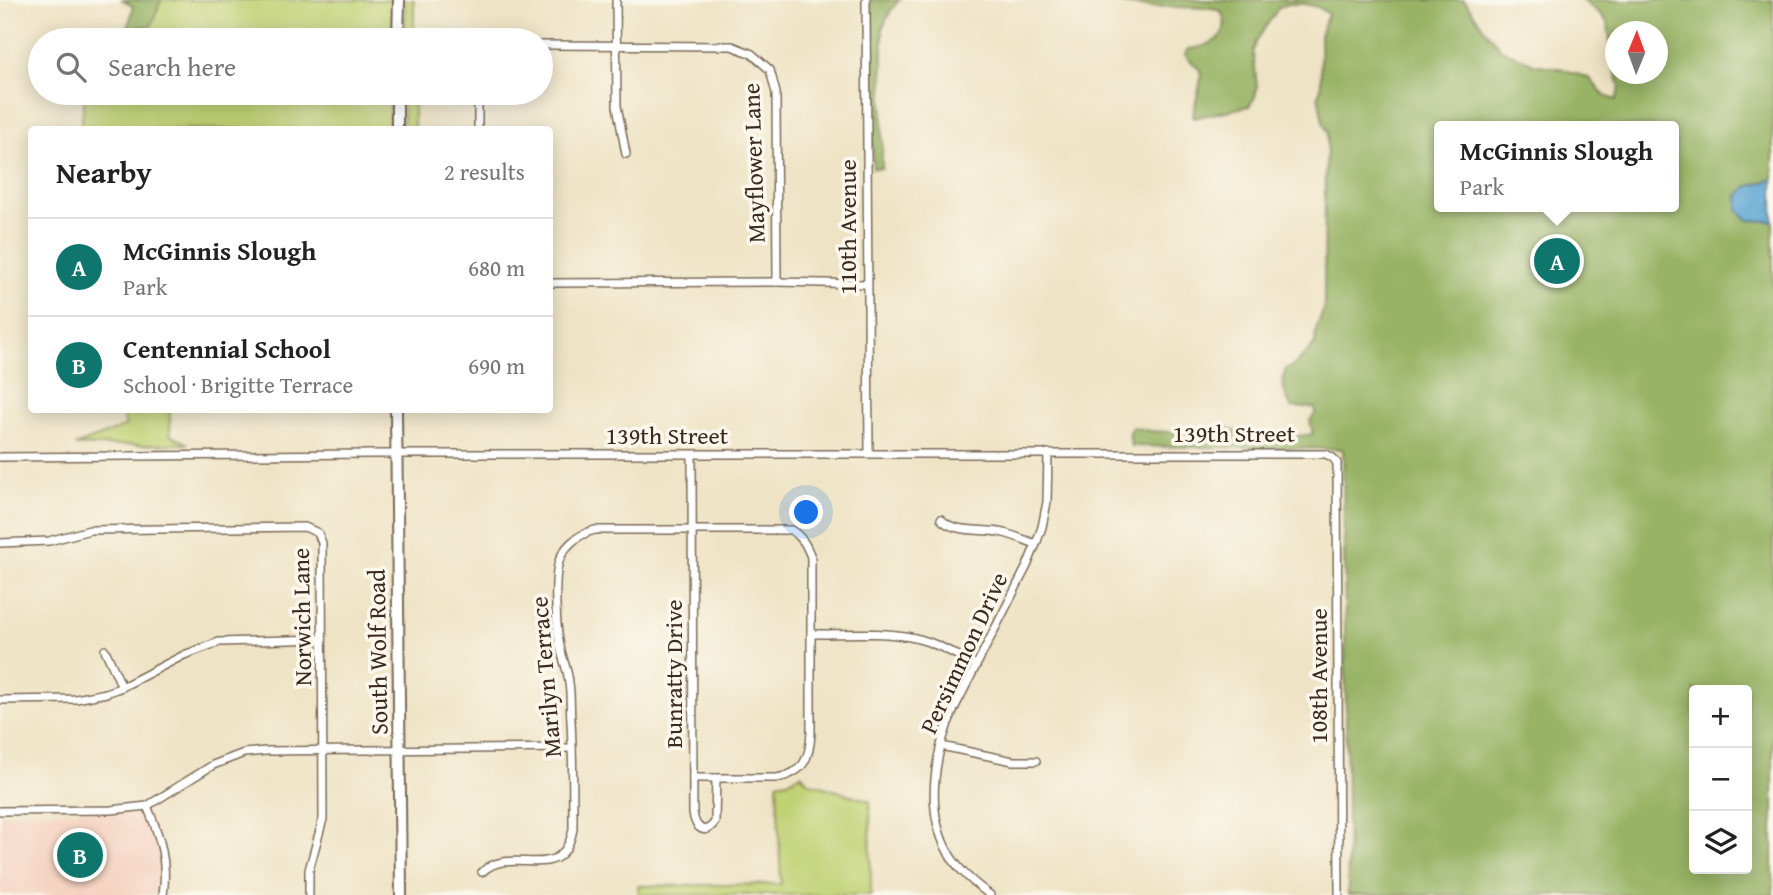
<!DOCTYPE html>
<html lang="en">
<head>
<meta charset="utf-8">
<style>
	body { margin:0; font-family:"Gentium Book Plus",serif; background:#f2f2f2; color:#222 }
	.controls { position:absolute; right:21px; bottom:21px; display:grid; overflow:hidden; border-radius:7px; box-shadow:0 4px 18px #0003 }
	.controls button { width:63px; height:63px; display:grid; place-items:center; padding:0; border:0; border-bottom:2px solid #e0e0e0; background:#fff; color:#222; font:35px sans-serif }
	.compass { position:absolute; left:1605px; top:21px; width:63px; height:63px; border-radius:50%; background:#fff; box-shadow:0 4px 18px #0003; rotate:1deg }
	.you { position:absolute; left:807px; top:513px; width:24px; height:24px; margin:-18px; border:5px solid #fff; border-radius:50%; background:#1a73e8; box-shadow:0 0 0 10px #1a73e833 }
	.badge { display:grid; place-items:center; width:46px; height:46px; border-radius:50%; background:#0f766e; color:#fff; font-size:23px; font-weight:700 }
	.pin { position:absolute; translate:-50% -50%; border:4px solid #fff; box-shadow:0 2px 7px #0006 }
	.popup { position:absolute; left:1434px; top:121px; width:245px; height:91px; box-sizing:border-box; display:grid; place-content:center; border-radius:7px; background:#fff; filter:drop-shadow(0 2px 5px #0005); font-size:23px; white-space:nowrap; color:#767676 }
	.popup b { font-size:26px; color:#222 }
	.popup::after { content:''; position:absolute; left:50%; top:100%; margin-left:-14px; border:14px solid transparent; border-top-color:#fff }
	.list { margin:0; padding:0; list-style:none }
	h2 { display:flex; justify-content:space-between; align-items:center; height:91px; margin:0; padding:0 28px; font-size:30px }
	h2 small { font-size:23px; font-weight:400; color:#767676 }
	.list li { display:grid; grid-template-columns:46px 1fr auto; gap:21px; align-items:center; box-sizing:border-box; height:98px; padding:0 28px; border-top:2px solid #e0e0e0 }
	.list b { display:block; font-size:26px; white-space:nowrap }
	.list p { margin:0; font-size:23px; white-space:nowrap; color:#767676 }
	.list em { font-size:23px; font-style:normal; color:#767676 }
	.icon { flex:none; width:38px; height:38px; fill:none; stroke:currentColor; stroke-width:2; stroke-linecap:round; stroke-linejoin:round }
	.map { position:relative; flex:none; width:1773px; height:895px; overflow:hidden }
	.search { position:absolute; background:#fff; box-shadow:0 4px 18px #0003; left:28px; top:28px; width:525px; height:77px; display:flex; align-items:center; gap:18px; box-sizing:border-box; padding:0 24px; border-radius:38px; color:#767676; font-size:26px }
	.panel { position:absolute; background:#fff; box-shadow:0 4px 18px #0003; left:28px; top:126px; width:525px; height:287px; border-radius:7px }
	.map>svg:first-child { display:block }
	.built { fill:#f5d3c1 }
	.green { fill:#c0d173; stroke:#7e7e48; stroke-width:2 }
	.forest { fill:#98b365; stroke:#6a6e42; stroke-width:2; fill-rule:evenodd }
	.water { fill:#5ba5d3; stroke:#4b6878; stroke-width:2 }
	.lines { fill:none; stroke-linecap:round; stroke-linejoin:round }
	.street-casing { stroke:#7a6b58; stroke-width:10 }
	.secondary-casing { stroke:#7a6b58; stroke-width:14 }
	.street { stroke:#fff; stroke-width:7 }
	.secondary { stroke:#fff; stroke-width:10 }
	.labels { text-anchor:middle; stroke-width:7; stroke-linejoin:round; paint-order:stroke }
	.street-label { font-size:24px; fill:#3b2a1e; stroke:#fbf7ec }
</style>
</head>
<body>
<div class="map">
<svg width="1773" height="895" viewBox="0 0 1773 895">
	<rect width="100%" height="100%" fill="#fbf7ec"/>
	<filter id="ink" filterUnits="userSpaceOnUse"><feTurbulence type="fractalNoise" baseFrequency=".0143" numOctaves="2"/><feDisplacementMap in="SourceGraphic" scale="14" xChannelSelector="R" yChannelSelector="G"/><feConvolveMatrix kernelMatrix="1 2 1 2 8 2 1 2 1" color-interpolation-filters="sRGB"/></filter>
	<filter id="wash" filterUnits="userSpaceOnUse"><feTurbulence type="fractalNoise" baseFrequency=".00686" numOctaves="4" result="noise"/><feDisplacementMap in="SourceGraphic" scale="28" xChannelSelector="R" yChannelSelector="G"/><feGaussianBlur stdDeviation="1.57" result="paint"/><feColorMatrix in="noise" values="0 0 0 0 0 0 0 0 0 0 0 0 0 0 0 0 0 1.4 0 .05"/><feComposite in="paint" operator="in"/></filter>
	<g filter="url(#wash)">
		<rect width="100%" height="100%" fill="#eee3c4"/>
		<path class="built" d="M146,808L157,833L164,877L160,895H0V814Z"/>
		<g class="green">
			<path d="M161,0H393L392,40H119L128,29L151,26Z"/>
			<path d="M405,0H414V40H404Z"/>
			<path d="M85,93H390L389,129H81Z"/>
			<rect x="403" y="93" width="11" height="36"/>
			<path d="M121,410H170V435L188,444L75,446L126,426Z"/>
			<path d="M801,774L808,782L870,801L871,895H639L638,886L781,884L777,783L791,780Z"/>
		</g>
		<g class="forest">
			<path d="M123,0H161L151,26L136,27L128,29L133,7Z"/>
			<path d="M871,0H902H899L891,10L883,27L882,168H873Z"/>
			<path d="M1097,0H1464L1486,31L1501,49L1534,64L1563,69L1589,78L1605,96L1616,100L1620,88L1611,51L1608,23L1599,13L1582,0H1773V179L1747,187L1738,196V210L1748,220L1773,221V895H1348L1343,449L1131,446L1129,431L1133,427L1150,431L1207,434L1211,429L1228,428L1240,434L1268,437L1277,432L1291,437L1313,434L1310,421L1315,414V408L1291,407C1285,393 1280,384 1286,369L1295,365L1315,344L1316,329L1324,309L1325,180L1328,133L1323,122L1318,95L1321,88L1320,35L1328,14L1318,7L1304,4H1288L1279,7L1257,40L1253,51L1257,87L1255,97L1249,106L1193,118C1193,106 1204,81 1200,71C1197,64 1188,61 1185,54L1188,49C1209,47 1234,37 1221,11L1213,8L1138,6ZM1616,32H1658V74H1616ZM1440,126H1674V207H1440ZM1694,690H1747V869H1694Z"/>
		</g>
		<path class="water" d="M1773,179V221L1748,220L1738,210V196L1747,187Z"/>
	</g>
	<g filter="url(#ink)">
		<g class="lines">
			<defs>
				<g id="street">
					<path d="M616,0L617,106L626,154"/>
					<path d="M866,0L869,453"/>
					<path d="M541,45L732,46L752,54L770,70L776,93L777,282"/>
					<path d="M478,130V93"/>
					<path d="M550,283L777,282L867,284"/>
					<path d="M692,455L693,813C695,827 704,837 715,822L716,778"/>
					<path d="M0,457L374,454H1326L1333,458L1337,463L1339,895"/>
					<path d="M941,519C954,534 985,528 1004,533C1015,536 1025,540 1036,544"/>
					<path d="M0,543L49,541L90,530L305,527L318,533L322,543L323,819L309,870V895"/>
					<path d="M811,634C845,634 882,631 915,638C937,643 956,655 976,665"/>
					<path d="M105,650L122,687"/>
					<path d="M0,700L76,699L106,693L122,687L184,655L219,642L322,639"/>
					<path d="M941,746L1013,761H1036"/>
					<path d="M147,806C160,836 168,862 163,895"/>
					<path d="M0,811L111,810L147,806L213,765L244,753L266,751L572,748"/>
					<path d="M482,872C513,843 562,888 573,829C573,793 573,757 571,721C570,708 571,695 569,683C568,670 562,658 560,646C556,628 554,583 558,565C562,547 578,534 595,530H791C802,537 806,544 811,557V732C810,758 804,773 777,778H693"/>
					<path d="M990,895C974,883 958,870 948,852C924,809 935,751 954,709L1027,566L1036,544L1042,527L1047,502L1048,453"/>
				</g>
				<g id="secondary">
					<path d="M398,40L399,0"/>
					<path d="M397,130V93"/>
					<path d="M396,410L401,895"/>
				</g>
			</defs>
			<use href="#street" class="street-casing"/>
			<use href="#secondary" class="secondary-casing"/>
			<use href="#street" class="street"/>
			<use href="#secondary" class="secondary"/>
		</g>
	</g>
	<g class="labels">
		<g class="street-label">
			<text transform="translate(754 163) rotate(-92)" y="8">Mayflower Lane</text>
			<text transform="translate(848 227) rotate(-90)" y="8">110th Avenue</text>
			<text x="1234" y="442">139th Street</text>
			<text x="667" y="444">139th Street</text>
			<text transform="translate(302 617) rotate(-91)" y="8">Norwich Lane</text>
			<text transform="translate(378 652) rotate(-91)" y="8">South Wolf Road</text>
			<text transform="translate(964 653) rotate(-65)" y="8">Persimmon Drive</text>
			<text transform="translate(674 674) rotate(-90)" y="8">Bunratty Drive</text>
			<text transform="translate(1319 676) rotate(-90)" y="8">108th Avenue</text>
			<text transform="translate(546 677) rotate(-95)" y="8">Marilyn Terrace</text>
		</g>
	</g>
</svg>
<div class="controls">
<button>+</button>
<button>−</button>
<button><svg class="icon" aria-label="layers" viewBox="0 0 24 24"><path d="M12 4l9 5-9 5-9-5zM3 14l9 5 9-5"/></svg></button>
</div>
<svg class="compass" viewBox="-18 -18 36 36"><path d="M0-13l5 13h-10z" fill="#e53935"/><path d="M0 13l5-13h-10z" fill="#767676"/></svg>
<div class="you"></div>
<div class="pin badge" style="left:1557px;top:261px">A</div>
<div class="popup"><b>McGinnis Slough</b>Park</div>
<div class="pin badge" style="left:80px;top:855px">B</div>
<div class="search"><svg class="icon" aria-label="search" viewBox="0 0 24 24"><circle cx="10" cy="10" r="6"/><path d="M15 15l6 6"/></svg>Search here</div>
<section class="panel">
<h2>Nearby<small>2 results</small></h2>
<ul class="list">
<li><span class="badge">A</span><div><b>McGinnis Slough</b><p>Park</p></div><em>680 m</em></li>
<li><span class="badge">B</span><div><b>Centennial School</b><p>School · Brigitte Terrace</p></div><em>690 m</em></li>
</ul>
</section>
</div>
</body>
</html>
